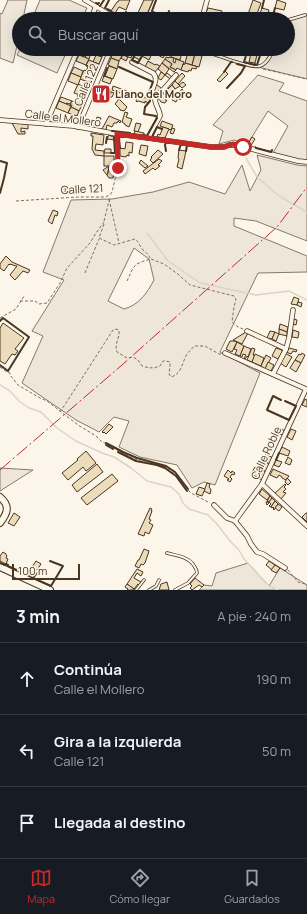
<!DOCTYPE html>
<html lang="es">
<head>
<meta charset="utf-8">
<style>
	body { margin:0; font-family:Manrope,sans-serif; background:#242831; color:#f1f3f6 }
	.scale { position:absolute; left:12px; bottom:10px; width:68px; box-sizing:border-box; padding-left:4px; border:2px solid #4a3520; border-top:0; font-size:11px; line-height:14px; white-space:nowrap; color:#4a3520; -webkit-text-stroke:3px #fbf6e9; paint-order:stroke }
	.stop { position:absolute; width:12px; height:12px; margin:-9px; border:3px solid #c62828; border-radius:50%; background:#fff }
	.stop.end { background:#c62828; border-color:#fff; box-shadow:0 1px 4px #0008 }
	.list { margin:0; padding:0; list-style:none }
	h2 { display:flex; justify-content:space-between; align-items:center; height:52px; margin:0; padding:0 16px; font-size:17px }
	h2 small { font-size:13px; font-weight:400; color:#9ea1a6 }
	.list li { display:grid; grid-template-columns:26px 1fr auto; gap:12px; align-items:center; box-sizing:border-box; height:72px; padding:0 16px; border-top:1px solid #363941 }
	.list b { display:block; font-size:15px; white-space:nowrap }
	.list p { margin:0; font-size:13px; white-space:nowrap; color:#9ea1a6 }
	.list em { font-size:13px; font-style:normal; color:#9ea1a6 }
	.icon { flex:none; width:22px; height:22px; fill:none; stroke:currentColor; stroke-width:2; stroke-linecap:round; stroke-linejoin:round }
	.map { position:relative; flex:none; width:307px; height:590px; overflow:hidden }
	.search { position:absolute; background:#171b24; box-shadow:0 4px 16px #0002; left:12px; right:12px; top:12px; height:44px; display:flex; align-items:center; gap:10px; box-sizing:border-box; padding:0 14px; border-radius:22px; color:#9ea1a6; font-size:15px }
	.sheet { height:268px; background:#171b24 }
	nav { display:flex; justify-content:space-around; align-items:center; box-sizing:border-box; height:56px; border-top:1px solid #363941; background:#171b24; font-size:11px; color:#9ea1a6 }
	nav a { display:grid; justify-items:center; gap:2px }
	nav .on { color:#c62828 }
	.map>svg:first-child { display:block }
	.green { fill:#ede6d9; stroke:#887966; fill-rule:evenodd }
	.lines { fill:none; stroke-linecap:round; stroke-linejoin:round }
	.stream { stroke:#dcd4c6; stroke-width:1.5 }
	.building { fill:#ecdcbc; stroke:#4a3520 }
	.lane-casing { stroke:#4a3520; stroke-width:3.5 }
	.street-casing { stroke:#4a3520; stroke-width:5.5 }
	.secondary-casing { stroke:#4a3520; stroke-width:8 }
	.path { stroke:#7f6f5c; stroke-width:1; stroke-dasharray:3 2; stroke-linecap:butt }
	.lane { stroke:#fbf6e9; stroke-width:2 }
	.street { stroke:#fbf6e9; stroke-width:4 }
	.secondary { stroke:#fbf6e9; stroke-width:6 }
	.fence { stroke:#4a3520; stroke-width:1; stroke-dasharray:5 2; stroke-linecap:butt }
	.wall { stroke:#4a3520; stroke-width:2 }
	.power { stroke:#c62828; stroke-width:1; stroke-dasharray:14 3 2 3; stroke-linecap:butt }
	.route { stroke:#c62828; stroke-width:5 }
	.labels { text-anchor:middle; stroke-width:3; stroke-linejoin:round; paint-order:stroke }
	.street-label { font-size:11px; fill:#4a3520; stroke:#fbf6e9 }
	.poi-label { font-size:11px; font-weight:bold; fill:#4a3520; stroke:#fbf6e9; text-anchor:start }
</style>
</head>
<body>
<div class="map">
<svg width="307" height="590" viewBox="0 0 307 590">
	<rect width="100%" height="100%" fill="#fbf6e9"/>
	<g class="green">
		<path d="M8,0H27L23,19H19V37L13,63L0,58V13L2,14Z"/>
		<path d="M40,0H69L87,8L82,19H32Z"/>
		<path d="M307,14V79L258,67L265,63L272,49H288V20Z"/>
		<path d="M20,49H68L57,73L17,55Z"/>
		<path d="M258,75L284,83L279,91L307,101V160H301L273,153L288,126L268,111L247,145L234,140L219,144L223,131L213,125Z"/>
		<path d="M257,155L297,165L307,166V241L256,221L234,218V226L307,256V272L258,273L220,352L260,373L215,485L204,482L192,488L177,465L140,457L119,447L129,421L114,417L99,432L76,420L22,383L43,336L32,331L64,280L43,272L71,200L112,199L153,192L189,182L225,194L242,165L250,191L261,170ZM134,248L149,259L154,280C147,293 139,305 124,309L108,301Z"/>
		<path d="M0,468L33,470L0,491Z"/>
		<path d="M248,563L269,586L280,568L307,585V590H199L204,585L212,586L216,573Z"/>
	</g>
	<g class="lines">
		<g class="stream">
			<path d="M246,158L257,177L279,196L307,212"/>
			<path d="M147,233L168,261L200,283L256,295L289,291L307,300"/>
			<path d="M0,385L10,391L19,401L29,408L41,412L57,428L76,441L102,453L114,457L131,468L147,481L171,487L179,494L183,503L189,509L208,515L217,524L230,541L239,550L244,559L269,586L278,590"/>
		</g>
	</g>
	<g class="building">
		<path d="M119,0H130L126,10L119,7L115,13L111,11L117,2H118Z"/>
		<path d="M144,0H153L145,19H135Z"/>
		<path d="M253,0L261,3L255,19L247,17Z"/>
		<path d="M277,0L286,3L284,10L275,8Z"/>
		<path d="M208,8L222,11L220,19L205,15Z"/>
		<path d="M262,8L269,10L268,14L266,13L265,18L259,16Z"/>
		<path d="M152,11L164,16V17H163L158,15L156,19L153,18L152,19H149Z"/>
		<path d="M81,49L86,51L85,52L87,53L88,52L91,53L89,59L85,58L86,56H84L83,57L79,55Z"/>
		<path d="M93,49H99L104,51L102,57L91,53Z"/>
		<path d="M115,49H125L123,54L114,51Z"/>
		<path d="M125,49L133,53L131,58L123,55Z"/>
		<path d="M146,49H154L149,60L142,56Z"/>
		<path d="M154,49H160L157,55L152,53Z"/>
		<path d="M161,49H168L163,58L158,55Z"/>
		<path d="M173,50L182,52L180,60L171,57Z"/>
		<path d="M114,51L123,54L119,61L111,58Z"/>
		<path d="M188,52L195,54L192,65L185,63Z"/>
		<path d="M136,53L142,56L140,60L134,57Z"/>
		<path d="M251,53L257,55L255,63L249,62Z"/>
		<path d="M195,54L202,56L199,67L192,65Z"/>
		<path d="M79,55L89,59L86,65L76,61Z"/>
		<path d="M96,55L102,57L99,64L93,62Z"/>
		<path d="M123,55L128,57L126,61L121,58Z"/>
		<path d="M166,57L169,58V57L174,58L173,62L175,63L176,59L184,62L181,70L177,68L176,70L170,67L172,64L165,59Z"/>
		<path d="M111,58L119,61L117,69L108,65Z"/>
		<path d="M165,59L172,64L170,67L176,70L174,72L162,63Z"/>
		<path d="M89,60L99,64L97,69L86,65Z"/>
		<path d="M148,61L155,65L156,64L160,66L155,72L145,67Z"/>
		<path d="M162,63L169,69L165,75L158,69Z"/>
		<path d="M185,63L195,66L197,67L196,69L192,68L191,71L189,70L188,72L181,70L183,64L184,65Z"/>
		<path d="M86,65L97,69L94,74L90,73L91,71L90,70L89,72L86,71L88,67L86,66Z"/>
		<path d="M109,66L117,69L113,79L105,76Z"/>
		<path d="M74,67L83,71L81,77L71,73Z"/>
		<path d="M84,70L94,74L91,83L80,79Z"/>
		<path d="M225,71L228,74L220,82L217,80Z"/>
		<path d="M161,72L165,75L161,80L158,78Z"/>
		<path d="M71,73L81,77L78,85L68,81Z"/>
		<path d="M167,73L172,77L170,79L165,75Z"/>
		<path d="M182,73L185,76L178,84L175,81Z"/>
		<path d="M104,76L112,79L110,84L102,81Z"/>
		<path d="M175,81L180,86L175,89L172,85Z"/>
		<path d="M183,82L186,85L182,88L179,85Z"/>
		<path d="M78,84L89,89L85,97L74,93Z"/>
		<path d="M156,84L161,88L156,95L153,92V90Z"/>
		<path d="M172,85L175,89L171,94L167,90Z"/>
		<path d="M99,86L111,91L109,97L97,93Z"/>
		<path d="M113,86L127,91L126,95L112,90Z"/>
		<path d="M182,89L185,94L180,100L178,98L176,102L172,100L174,96L176,98L178,96L177,95Z"/>
		<path d="M167,90L170,94L169,95L170,96L167,99H166L165,100H167L165,103L161,102L159,99Z"/>
		<path d="M111,92L114,93L112,97H109Z"/>
		<path d="M97,93L109,97L107,100L98,97V98L95,97Z"/>
		<path d="M78,95L85,97L82,105L75,102Z"/>
		<path d="M138,95L149,99L151,100L148,103L145,101V103L138,101L137,102L136,101Z"/>
		<path d="M61,97L72,101L70,104L66,103V104L59,101Z"/>
		<path d="M119,99L127,107L124,111L120,110V109L115,104Z"/>
		<path d="M59,101L71,106L68,113L56,108Z"/>
		<path d="M72,101L82,105L79,111L71,107L72,105H70Z"/>
		<path d="M71,107L79,111L77,116L68,113Z"/>
		<path d="M125,112L128,113L126,117L132,119L129,127L125,125V124L122,122Z"/>
		<path d="M109,116L121,121L120,123L118,121L117,123H114L112,127L107,125L106,130L102,129Z"/>
		<path d="M97,117L101,118L99,127L94,126Z"/>
		<path d="M162,121L173,125L171,130L160,126Z"/>
		<path d="M12,123L28,124V129L21,128V132L25,131V134H18Z"/>
		<path d="M136,123L141,124L138,132L134,131Z"/>
		<path d="M163,127L169,129L165,138L157,137L158,134L160,135Z"/>
		<path d="M172,128L175,129L173,134L170,133Z"/>
		<path d="M135,131L144,133V135L134,134Z"/>
		<path d="M91,133L104,135L103,145L96,144L95,150L104,151V156L95,155L92,149L93,136H91Z"/>
		<path d="M109,135L115,138V140L107,139Z"/>
		<path d="M252,137L255,139L250,147L247,145Z"/>
		<path d="M126,142L133,143L132,153L129,152V156L127,155L126,157L120,156V148L125,149Z"/>
		<path d="M141,145L148,146L146,156L139,154Z"/>
		<path d="M105,149H111V153H104Z"/>
		<path d="M158,150L163,154L153,163L150,160L152,158L151,157Z"/>
		<path d="M179,150L186,151L182,169L177,167L179,159L178,158Z"/>
		<rect x="104" y="156" width="10" height="10"/>
		<path d="M159,159L162,161L158,165L160,166L155,170L153,168L145,174L143,171Z"/>
		<path d="M141,160L142,161L148,166L145,168L139,163Z"/>
		<path d="M109,166L108,173L107,175L103,170Z"/>
		<path d="M109,166H115L113,178H109L107,175L108,173Z"/>
		<path d="M61,187L66,188V192H61Z"/>
		<path d="M53,210L58,212L57,216L55,215L52,224L48,221Z"/>
		<path d="M6,256L12,262L30,270L28,273L23,271L15,280L10,275L17,266H16L10,264V265L9,264L4,271L0,268V264Z"/>
		<path d="M294,297L299,299L297,305L291,304Z"/>
		<path d="M298,302L302,303L301,307L297,305Z"/>
		<path d="M294,319L297,320L296,325L293,324Z"/>
		<path d="M3,323L24,338L15,349L18,351L15,355L12,354L5,364L0,361V328Z"/>
		<path d="M280,324L288,327L287,332L279,329Z"/>
		<path d="M279,329L287,332V336L279,334Z"/>
		<path d="M293,330L299,332L298,338L292,337Z"/>
		<path d="M270,331L275,332L272,339L267,338Z"/>
		<path d="M246,332L248,333L242,344L233,340Z"/>
		<path d="M275,332L279,334L276,341L272,339Z"/>
		<path d="M230,341H234L237,342L232,352L226,349Z"/>
		<path d="M237,342L244,346L240,356L235,354L237,350L234,349Z"/>
		<path d="M244,346L251,349L248,357L247,356L245,359L244,358L246,355L243,354L242,357L240,356Z"/>
		<path d="M252,348L255,349L253,355L255,356L252,362L247,360Z"/>
		<path d="M276,348L282,350V352L278,359L272,356Z"/>
		<path d="M289,348L297,350L296,352L293,351L291,354L286,352Z"/>
		<path d="M285,353L292,357L286,367L280,363Z"/>
		<path d="M302,353L305,355L301,363L295,360L299,354L301,355Z"/>
		<path d="M255,354L264,358L261,366L252,362Z"/>
		<path d="M266,355L271,358L265,369L261,366Z"/>
		<path d="M295,360L301,363L296,372L290,368Z"/>
		<path d="M268,362L274,365L271,371L265,369Z"/>
		<path d="M305,399L307,400V407L302,405Z"/>
		<path d="M109,424L113,427L106,434L104,432L103,433L102,432Z"/>
		<path d="M278,427L285,431L283,435L280,434L279,435L275,433Z"/>
		<path d="M291,429L296,431L292,440L287,437Z"/>
		<path d="M282,447L290,451L288,456L279,453Z"/>
		<path d="M86,451L96,463L86,471L83,467L68,480L62,473L78,460L77,459Z"/>
		<path d="M266,454L273,458L270,464L262,461Z"/>
		<path d="M288,457L292,460L290,465L285,463Z"/>
		<path d="M276,460L282,462L279,467L274,465Z"/>
		<path d="M262,461L270,464L266,472L259,468Z"/>
		<path d="M97,464L103,472L77,492L72,485Z"/>
		<path d="M255,467L266,472L262,480L251,474Z"/>
		<path d="M273,469L289,476L286,480L282,478V477L279,475L277,478L270,475Z"/>
		<path d="M228,470L231,473L232,471L235,473L234,475L232,474L230,477L232,479L230,482L227,480L229,479L224,476Z"/>
		<path d="M112,474L118,481L87,505L81,498Z"/>
		<path d="M287,478L291,482L288,485L285,482Z"/>
		<path d="M207,483L210,484L209,487L210,488L211,490L210,494L204,491Z"/>
		<path d="M285,484L286,485L284,487L286,489L283,492L286,493L281,499L275,493Z"/>
		<path d="M199,487L205,489L202,496L196,494Z"/>
		<path d="M262,489L270,496L267,500L259,494Z"/>
		<path d="M270,496L272,498L270,502L268,501L267,502L269,503L267,505L266,503Z"/>
		<path d="M272,498L275,501L271,507L269,506L271,504L269,502Z"/>
		<path d="M275,501L278,504L274,510L273,509L274,508L273,507L272,508L271,507Z"/>
		<path d="M278,504L282,507L279,511L275,508Z"/>
		<path d="M150,508L152,509L151,511H152L149,519L151,520L149,523L153,525L149,534L145,532L144,536L138,534Z"/>
		<path d="M14,513L20,517L14,526L8,523Z"/>
		<path d="M306,513H307V522L302,517Z"/>
		<path d="M144,549L149,551L145,563L143,565L141,564L139,568L135,566L138,560H139Z"/>
		<path d="M3,552L6,554V555L7,556L6,558L8,559L6,564L0,561V556Z"/>
		<path d="M36,561L41,564L37,570L32,567Z"/>
		<path d="M269,561L275,565L272,570L266,565Z"/>
		<path d="M275,565L280,568L276,573L271,570Z"/>
		<path d="M137,569L143,572L141,576L137,573L134,578L141,582L139,585L138,584L134,589L127,584Z"/>
		<path d="M195,578L204,585L202,587L199,585L192,590L190,588L192,586L190,584Z"/>
		<path d="M167,582L169,590H159L161,584Z"/>
		<path d="M127,584L134,589V590H127L128,589L125,587Z"/>
	</g>
	<g class="lines">
		<defs>
			<g id="lane">
				<path d="M147,19L155,0"/>
				<path d="M288,20L305,15"/>
				<path d="M210,53C220,56 251,69 260,66C267,64 271,55 274,49"/>
				<path d="M117,134L118,168"/>
				<path d="M167,553C177,556 186,556 193,564C195,568 197,569 197,573L188,583L175,590"/>
				<path d="M136,590L144,580"/>
				<path d="M149,590L156,586L159,580"/>
			</g>
			<g id="street">
				<path d="M85,0L117,19"/>
				<path d="M91,19L96,6"/>
				<path d="M202,19L207,0"/>
				<path d="M195,49L210,53"/>
				<path d="M132,62L153,73C159,79 153,85 152,92L157,97"/>
				<path d="M0,120L74,126L117,134L148,138L211,147H224L229,145H237L278,156L298,161L307,162"/>
				<path d="M46,124L78,49"/>
				<path d="M78,127L111,49"/>
				<path d="M148,138L160,116C160,110 155,105 155,99L176,75"/>
				<path d="M247,331L286,349"/>
				<path d="M225,353L306,389L262,484L235,521"/>
				<path d="M273,374L286,349L289,338L293,310"/>
				<path d="M262,484L307,526"/>
				<path d="M214,505L227,518L235,521L247,536L251,544L257,552L263,554L285,568"/>
			</g>
			<g id="secondary">
				<path d="M0,497C11,506 7,514 0,523"/>
				<path d="M0,567L50,590"/>
			</g>
		</defs>
		<use href="#lane" class="lane-casing"/>
		<use href="#street" class="street-casing"/>
		<use href="#secondary" class="secondary-casing"/>
		<g class="path">
			<path d="M263,69L307,79"/>
			<path d="M109,199L119,243"/>
			<path d="M16,201L78,197H105L110,195L112,192L117,171"/>
			<path d="M104,221L110,197"/>
			<path d="M104,224L99,238L114,245L135,239C140,243 140,247 143,250C147,253 148,254 150,258"/>
			<path d="M85,273L99,239"/>
			<path d="M127,281L133,268L137,264L144,261L151,259L164,264L179,275L190,285L234,296L236,299L234,307L232,322L238,327L243,329"/>
			<path d="M20,301H35L39,304L47,303L60,283L67,268L90,243L96,233L104,222"/>
			<path d="M0,318L16,309L24,296"/>
			<path d="M0,367L7,372L10,373V375L18,385L40,398L47,401L78,425L96,436L101,441L130,457L140,461L165,467L175,474L188,490L191,493L210,503"/>
			<path d="M60,412L66,403L113,330L116,329L119,330C120,339 114,343 117,352L127,358L133,357L138,360L142,366C149,368 153,369 160,366L163,361H166L170,362V367L169,374L171,377C182,374 182,362 187,354C189,351 192,349 194,346H205L219,354H221"/>
			<path d="M288,570L298,582L305,584L307,586"/>
		</g>
		<use href="#lane" class="lane"/>
		<use href="#street" class="street"/>
		<use href="#secondary" class="secondary"/>
		<path class="fence" d="M255,146L256,148"/>
		<g class="wall">
			<path d="M96,3L98,4L99,3"/>
			<path d="M100,6L104,0"/>
			<path d="M105,8L109,0"/>
			<path d="M262,8L264,0"/>
			<path d="M107,9L111,11"/>
			<path d="M152,11L156,0"/>
			<path d="M115,13L121,17"/>
			<path d="M123,18L126,12"/>
			<path d="M166,19L169,11"/>
			<path d="M184,19V18L189,19"/>
			<path d="M272,19L275,8"/>
			<path d="M128,49L131,51L132,49"/>
			<path d="M248,49L244,62L255,65V64"/>
			<path d="M136,53L142,56L138,63L132,60Z"/>
			<path d="M257,65L262,49"/>
			<path d="M119,67L153,82L149,92L151,94L150,96"/>
			<path d="M224,72L231,62H232"/>
			<path d="M104,76L107,68"/>
			<path d="M227,88L241,73L245,66L237,64"/>
			<path d="M112,131L130,133"/>
			<path d="M144,135L147,136L157,118L156,116L144,114L145,107L150,101"/>
			<path d="M153,136V135L157,127L162,129"/>
			<path d="M106,143L107,137"/>
			<path d="M120,148L119,138L121,136L123,137"/>
			<path d="M256,148L271,152L272,150"/>
			<path d="M179,150L181,144L187,145L186,151"/>
			<path d="M166,151L165,145L166,142L169,143"/>
			<path d="M111,153H115L114,137"/>
			<path d="M0,161L7,163L4,178L0,193"/>
			<path d="M114,163H115V160"/>
			<path d="M0,321L3,318L29,337L8,371L0,365"/>
			<path d="M281,400L273,396L267,410L289,420L296,406L285,401"/>
			<path d="M106,443L123,452L137,458L166,466L175,472L188,489"/>
			<path d="M106,445L113,449"/>
			<path d="M118,452L136,461L157,465L165,468L176,476L187,491"/>
			<path d="M276,460L279,453"/>
			<path d="M0,563L5,565L6,564L8,565V566L27,575L28,574L31,575L30,576L33,578"/>
			<path d="M37,573L33,578L51,586L63,566L50,561"/>
		</g>
		<path class="power" d="M0,470L122,365L277,227L307,187"/>
	</g>
	<g class="lines">
		<path class="route" d="M118,168L117,134L148,138L211,147H224L233,144L243,147"/>
	</g>
	<defs>
		<symbol id="restaurant-square" viewBox="-11 -11 22 22"><rect x="-9" y="-9" width="18" height="18" rx="4" fill="#c62828" stroke="#fbf6e9"/><path d="M-5-6h1v4h1v-4h1v4h1v-4h1v5L-1.5 .5V6h-2V.5L-5-1ZM5-6V6H3V1.5H1.5Q1.5-4 5-6Z" fill="#fff"/></symbol>
	</defs>
	<g fill-rule="evenodd">
		<use href="#restaurant-square" x="90" y="83" width="22" height="22"/>
	</g>
	<g class="labels">
		<g class="street-label">
			<text transform="translate(86 85) rotate(-67)" y="4">Calle 122</text>
			<text transform="translate(63 118) rotate(7)" y="4">Calle el Mollero</text>
			<text transform="translate(82 189) rotate(-3)" y="4">Calle 121</text>
			<text transform="translate(266 453) rotate(-65)" y="4">Calle Roble</text>
		</g>
		<g class="poi-label">
			<text x="115" y="98">Llano del Moro</text>
		</g>
	</g>
</svg>
<div class="scale">100 m</div>
<div class="stop" style="left:243px;top:147px"></div>
<div class="stop end" style="left:118px;top:168px"></div>
<div class="search"><svg class="icon" aria-label="search" viewBox="0 0 24 24"><circle cx="10" cy="10" r="6"/><path d="M15 15l6 6"/></svg>Buscar aquí</div>
</div>
<section class="sheet">
<h2>3 min<small>A pie · 240 m</small></h2>
<ul class="list">
<li><svg class="icon" aria-label="ahead" viewBox="0 0 24 24"><path d="M12 20V5M6 11l6-6 6 6"/></svg><div><b>Continúa</b><p>Calle el Mollero</p></div><em>190 m</em></li>
<li><svg class="icon" aria-label="left" viewBox="0 0 24 24"><path d="M17 20v-9H6M10 6l-5 5 5 5"/></svg><div><b>Gira a la izquierda</b><p>Calle 121</p></div><em>50 m</em></li>
<li><svg class="icon" aria-label="arrive" viewBox="0 0 24 24"><path d="M6 21V4h12l-3 4 3 4H6"/></svg><div><b>Llegada al destino</b></div></li>
</ul>
</section>
<nav>
<a class="on"><svg class="icon" aria-label="map" viewBox="0 0 24 24"><path d="M3 6l6-2 6 2 6-2v14l-6 2-6-2-6 2zM9 4v14M15 6v14"/></svg>Mapa</a>
<a><svg class="icon" aria-label="directions" viewBox="0 0 24 24"><path d="M12 3l9 9-9 9-9-9zM9 14v-3h6M13 9l2 2-2 2"/></svg>Cómo llegar</a>
<a><svg class="icon" aria-label="saved" viewBox="0 0 24 24"><path d="M7 4h10v16l-5-4-5 4z"/></svg>Guardados</a>
</nav>
</body>
</html>
